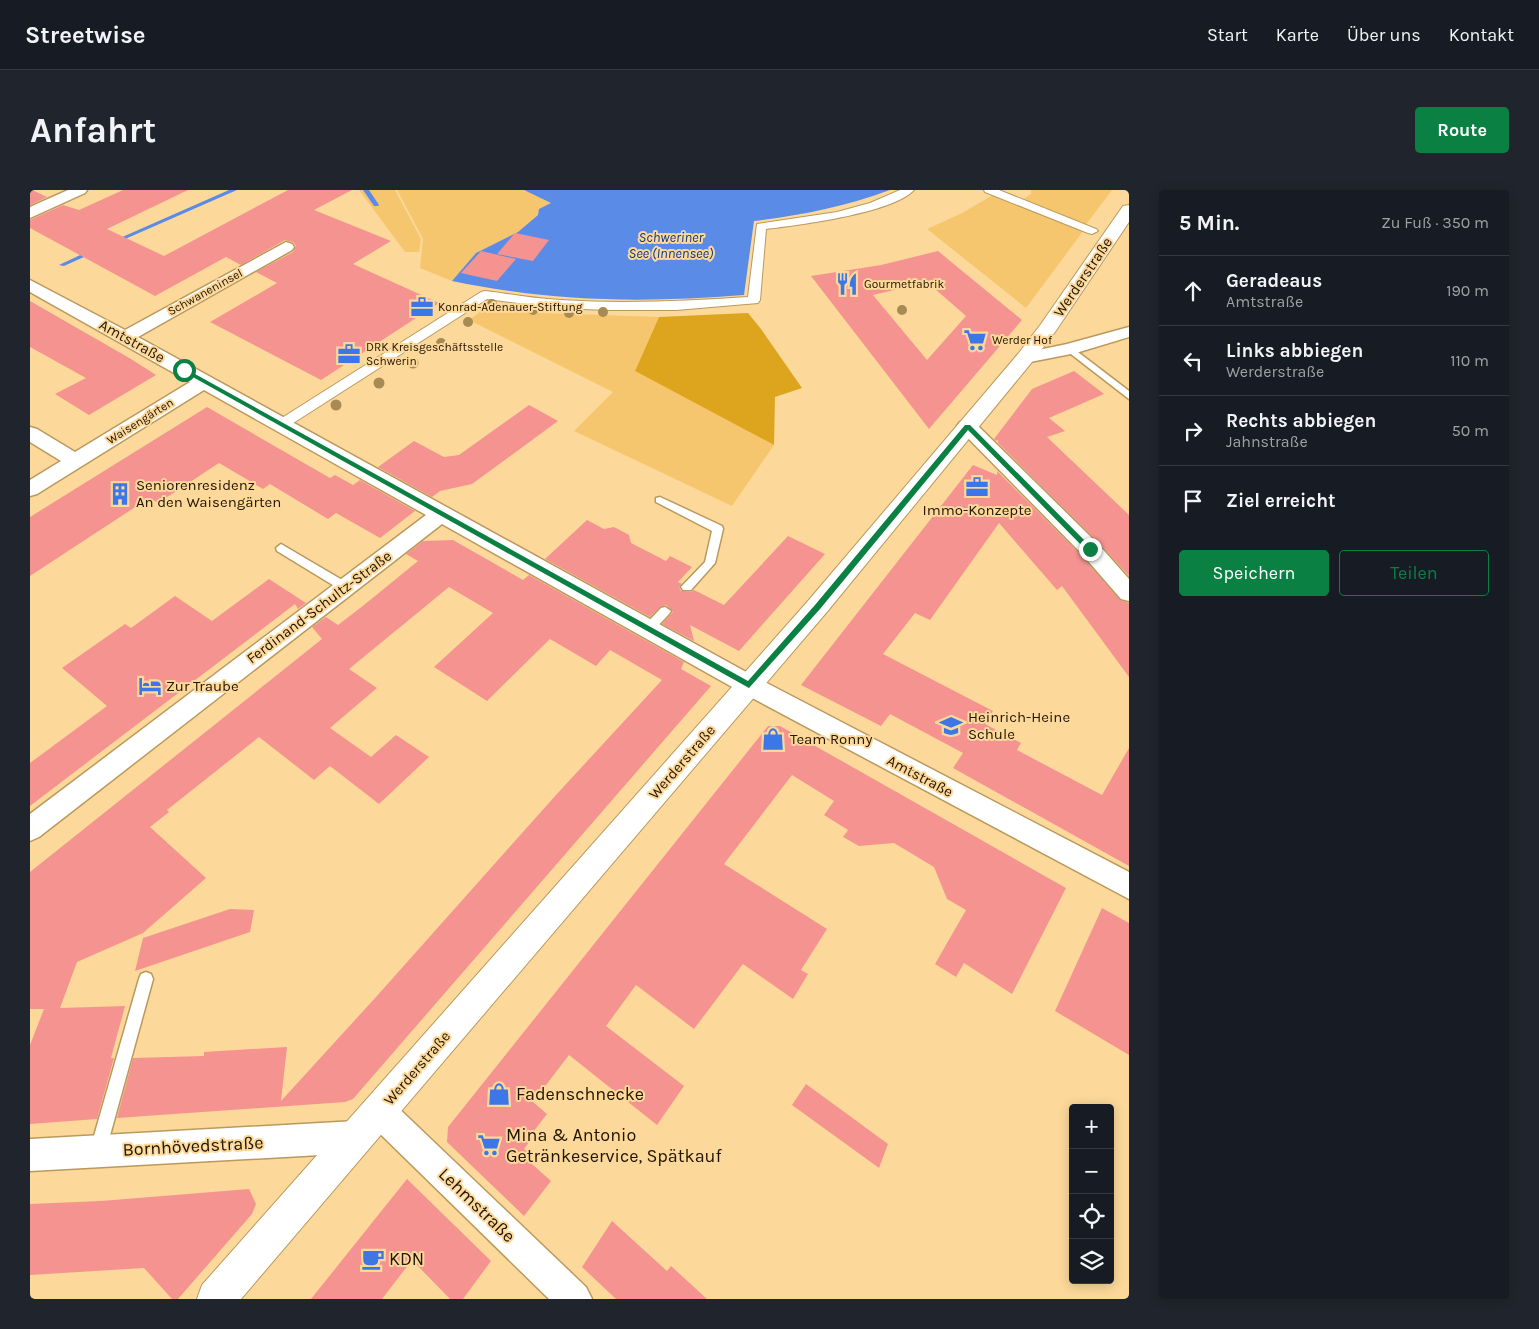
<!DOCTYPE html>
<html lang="de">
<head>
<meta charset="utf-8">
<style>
	body { margin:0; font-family:Karla,sans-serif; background:#20242c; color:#f1f3f6 }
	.controls { position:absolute; right:15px; bottom:15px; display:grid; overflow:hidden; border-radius:5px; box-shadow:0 2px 12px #0003 }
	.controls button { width:45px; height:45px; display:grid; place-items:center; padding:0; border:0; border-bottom:1px solid #363941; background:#171b24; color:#f1f3f6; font:25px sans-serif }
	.stop { position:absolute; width:15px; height:15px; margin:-11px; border:4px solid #0b8043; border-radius:50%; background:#fff }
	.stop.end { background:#0b8043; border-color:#fff; box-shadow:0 1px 5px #0008 }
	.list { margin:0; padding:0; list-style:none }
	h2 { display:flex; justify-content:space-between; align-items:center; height:65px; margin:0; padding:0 20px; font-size:21px }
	h2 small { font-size:16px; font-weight:400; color:#9ea1a6 }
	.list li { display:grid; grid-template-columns:32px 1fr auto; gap:15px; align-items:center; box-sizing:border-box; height:70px; padding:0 20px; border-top:1px solid #363941 }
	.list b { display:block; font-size:19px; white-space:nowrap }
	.list p { margin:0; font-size:16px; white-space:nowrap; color:#9ea1a6 }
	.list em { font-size:16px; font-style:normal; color:#9ea1a6 }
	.actions { display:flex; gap:10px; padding:15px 20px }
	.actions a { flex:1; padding:11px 0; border:1px solid #0b8043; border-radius:5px; text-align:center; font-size:18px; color:#0b8043 }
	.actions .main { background:#0b8043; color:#fff }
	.icon { flex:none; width:28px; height:28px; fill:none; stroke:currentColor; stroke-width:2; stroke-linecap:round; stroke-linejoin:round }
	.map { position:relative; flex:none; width:1099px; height:1109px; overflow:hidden; border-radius:5px }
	header { display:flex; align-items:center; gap:30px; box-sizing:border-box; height:70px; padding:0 25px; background:#171b24; border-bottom:1px solid #363941 }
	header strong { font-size:24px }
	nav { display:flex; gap:28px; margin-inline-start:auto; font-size:18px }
	.intro { display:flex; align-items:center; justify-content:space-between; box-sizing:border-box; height:120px; padding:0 30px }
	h1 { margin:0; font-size:35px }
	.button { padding:12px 22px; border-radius:5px; background:#0b8043; color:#fff; font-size:18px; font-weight:700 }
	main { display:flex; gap:30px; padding:0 30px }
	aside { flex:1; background:#171b24; border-radius:5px; box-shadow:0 2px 12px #0003 }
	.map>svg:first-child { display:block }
	.green { fill:#f5c66d }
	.forest { fill:#dda41e }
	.water { fill:#5a8be7 }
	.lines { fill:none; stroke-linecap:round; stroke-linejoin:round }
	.stream { fill:#5a8be7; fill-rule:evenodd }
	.building { fill:#f59390; fill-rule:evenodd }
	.service-casing { stroke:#ba995c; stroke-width:3 }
	.pedestrian-casing { stroke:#ba995c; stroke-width:2 }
	.minor-casing { stroke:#ba995c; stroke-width:3 }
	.tertiary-casing { stroke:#ba995c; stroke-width:2 }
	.service { fill:#fff; fill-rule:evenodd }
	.pedestrian { fill:#fff; fill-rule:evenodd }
	.minor { fill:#fff; fill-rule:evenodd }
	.tertiary { fill:#fff; fill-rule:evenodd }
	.tree { fill:#a88b54 }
	.route { fill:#0b8043 }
	.labels { text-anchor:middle; stroke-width:4; stroke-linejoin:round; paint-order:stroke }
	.far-poi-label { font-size:12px; fill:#211400; stroke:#fcd99a; text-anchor:start }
	.far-street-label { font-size:12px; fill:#211400; stroke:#fcd99a }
	.far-water-label { font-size:14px; font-style:italic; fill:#0b3485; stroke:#fcd99a }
	.street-label { font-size:15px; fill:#211400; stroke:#fcd99a }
	.poi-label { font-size:15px; fill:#211400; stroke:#fcd99a; text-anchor:start }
	.near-poi-label { font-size:18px; fill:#211400; stroke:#fcd99a; text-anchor:start }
	.near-street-label { font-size:18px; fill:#211400; stroke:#fcd99a }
</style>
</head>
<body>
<header>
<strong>Streetwise</strong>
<nav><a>Start</a><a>Karte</a><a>Über uns</a><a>Kontakt</a></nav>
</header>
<div class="intro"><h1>Anfahrt</h1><a class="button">Route</a></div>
<main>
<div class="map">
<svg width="1099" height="1109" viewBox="0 0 1099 1109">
	<rect width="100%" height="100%" fill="#fcd99a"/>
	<g class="green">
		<path d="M329,0H365L391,49L389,62H375Z"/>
		<path d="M367,0H494L522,13L488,42L446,63L422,91L390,78L393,49Z"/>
		<path d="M1001,0H1082L1055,36L991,11L1001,4Z"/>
		<path d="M963,5L1054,40L996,118L897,39L932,23Z"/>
		<path d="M458,116L512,123L629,127L605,181L744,255L702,316L544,241L583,202L439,130Z"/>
	</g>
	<path class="forest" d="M718,123L731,139L772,198L745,207L744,255L605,181L629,127Z"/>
	<path class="water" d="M494,0H860C813,17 773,25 724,31L714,105C611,113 523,112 422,91L446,63L488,42L508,25L509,19L521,13Z"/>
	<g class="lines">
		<g class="stream">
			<path d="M199,0H207L86,53L81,52Z"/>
			<path d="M333,0H339L349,15L348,16H344Z"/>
			<path d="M63,59L66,61L65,62L34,76L29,75Z"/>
		</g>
	</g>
	<g class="building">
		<path d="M0,0H2L17,7L0,15Z"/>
		<path d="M93,0H158L77,39L134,66L258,0H322L284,20L361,51L323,74L409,113L291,190L180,132L247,93L226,82L263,62L266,56L263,52L255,50L211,75L196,67L125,106L0,38V30L33,15L49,20Z"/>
		<path d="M485,43L519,50L503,71L467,64Z"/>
		<path d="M451,61L486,69L467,91L431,83Z"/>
		<path d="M908,61L992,130L899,239L781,86L851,75ZM897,92L936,126L897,170L843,105Z"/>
		<path d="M0,111L101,169L126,185L59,225L25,204L56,188L0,157Z"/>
		<path d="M1044,181L1074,204L1019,228L1035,241L1017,247L1099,325V386L1069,353L968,253V250L966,251L964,249L1002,199Z"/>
		<path d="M499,215L528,231L442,294L410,301L402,307L348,277L384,251L414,267L429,265Z"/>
		<path d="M177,217L300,288L305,285L323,295L330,290L385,321L350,348L306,323L298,329L240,294L233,299L189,273L128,313L119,308L0,386V327Z"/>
		<path d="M943,275L967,285V281L1051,365L1090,410L1099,413V487L1032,396L1027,400L969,333L900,430L885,423L853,464L963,521L955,534L991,553L987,560L1072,605L1099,558V676L923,578L933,563L860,524L851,536L771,495Z"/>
		<path d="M557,330L574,339L584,337L599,345L601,353L636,371L640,366L662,377L648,392L652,394L649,397L651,401L661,402L664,400L694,415L758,346L795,364L709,461L660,435L664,451L632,434L643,422L636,415L630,417L620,427L515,369Z"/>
		<path d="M423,350L493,390L499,385L654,472L651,479L681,496L323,909L315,912L87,928L103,868L174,866V862L257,857L251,911L346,807L526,605L632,490L580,460L566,476L520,449L457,511L404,477L463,423L419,397L319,479L347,498L300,538L341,567L366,545L399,567L349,614L300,576L284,590L229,547L137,620L139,622L120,637L176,688L113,743L47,772L30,818L95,816L81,868H84L67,929L0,934V855L14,819H0V682L292,449L282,437L296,427L308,435L334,415L388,371L376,364L393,351Z"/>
		<path d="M239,389L276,413L268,419L265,414L0,616V573L77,516L32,478L95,434L101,438L145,406L182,431Z"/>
		<path d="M738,536H750L1036,698L982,804L934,773L926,787L905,774L936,720L917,709L904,677L864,653L829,656L813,647L818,640L794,625L804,611L762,585L694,674L797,739L771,780L778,784L763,809L713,774L664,839L606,795L576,836L654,896L627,935L539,865L503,912L517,924L500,946L502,948L494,959L498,962L494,967L521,991L494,1026L417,952L418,937Z"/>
		<path d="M1072,718L1099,733V865L1025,821Z"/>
		<path d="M200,719L224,720L220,742L105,781L113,748Z"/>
		<path d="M776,894L858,954L849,978L762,915Z"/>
		<path d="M377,989L461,1071L433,1109H420L382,1070L352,1109H281Z"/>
		<path d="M219,999L226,1014L222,1024L148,1109H142L114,1078L0,1085V1014L71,1011Z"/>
		<path d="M582,1031L637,1081L641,1076L677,1109H586L552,1077Z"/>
	</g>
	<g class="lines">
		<defs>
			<g id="service">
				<path d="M1040,156L1099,201V209L1037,161L1036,159Z"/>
				<path d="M630,307L692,336L693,339L685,373L661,400H653L651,397L675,372L682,341L626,312V308Z"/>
				<path d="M251,354L319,394L321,397L319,400H311L247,361L246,358Z"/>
				<path d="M635,417L641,421L639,424L623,441H615L613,438L615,435L631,418Z"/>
				<path d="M116,782L121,784L123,789L76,960L74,966L68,968L62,966L60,960L109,789L111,784Z"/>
			</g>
			<g id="pedestrian">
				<path d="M870,0H884C863,23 769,35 736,39L730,110L728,113L646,120H578L529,118L457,109L257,237H247L245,234L247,231L451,102L455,101C480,104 506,109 531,110C594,114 656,111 718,107L727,34L807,22L840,13Z"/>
				<path d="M954,0H969L1066,39L1068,41L1062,44L1058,43L955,2Z"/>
			</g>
			<g id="minor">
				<path d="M38,0H57L55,3L0,28V17Z"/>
				<path d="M256,52L262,54L264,57L262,60L108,147L727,488L1099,682V709L711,502L412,334L9,647L0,651V624L396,325L174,200L7,304L0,306V290L31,271L0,252V237L7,239L45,262L160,192L0,102V90L95,140Z"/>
				<path d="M1099,137V147L1046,163L995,173L989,172L986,168L989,164L1037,154Z"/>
				<path d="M937,230L944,232L1068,354L1099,389V411L1091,409L1052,364L930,240L927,236L930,232Z"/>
				<path d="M349,905L360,910L556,1097L562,1109H519L338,932L333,921L338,910Z"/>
				<path d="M326,931L337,936L342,947L337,958L326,963L0,981V949Z"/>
			</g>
			<path id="tertiary" d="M1099,15V32L1025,142L1002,172L796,423L211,1109H167L172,1095L778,411L988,164L1011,134L1093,16Z"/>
		</defs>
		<use href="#service" class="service-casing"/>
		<use href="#pedestrian" class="pedestrian-casing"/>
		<use href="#minor" class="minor-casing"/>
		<use href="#tertiary" class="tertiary-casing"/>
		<use href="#service" class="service"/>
		<use href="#pedestrian" class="pedestrian"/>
		<use href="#minor" class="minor"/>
		<use href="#tertiary" class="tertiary"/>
	</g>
	<g class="tree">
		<circle cx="462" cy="114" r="5"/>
		<circle cx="503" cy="120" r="5"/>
		<circle cx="872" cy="120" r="5"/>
		<circle cx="573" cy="122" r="5"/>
		<circle cx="539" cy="123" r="5"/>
		<circle cx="438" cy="132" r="5"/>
		<circle cx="411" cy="153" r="5"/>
		<circle cx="383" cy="173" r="5.5"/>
		<circle cx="349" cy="193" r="5.5"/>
		<circle cx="306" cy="215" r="5.5"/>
	</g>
	<path class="route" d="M152,179H156L718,491L785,415L935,235H940L1063,359L1057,361L938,240L790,419L719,498L152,181Z"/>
	<defs>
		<symbol id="restaurant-bare" viewBox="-9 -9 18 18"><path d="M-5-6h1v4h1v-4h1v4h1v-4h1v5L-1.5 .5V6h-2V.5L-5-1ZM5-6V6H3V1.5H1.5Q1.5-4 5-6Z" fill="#3d76e6" stroke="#fcd99a" stroke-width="2.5" paint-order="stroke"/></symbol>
		<symbol id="office-bare" viewBox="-9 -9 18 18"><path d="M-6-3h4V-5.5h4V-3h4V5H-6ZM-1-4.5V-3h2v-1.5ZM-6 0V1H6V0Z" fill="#3d76e6" stroke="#fcd99a" stroke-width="2.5" paint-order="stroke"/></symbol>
		<symbol id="supermarket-bare" viewBox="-9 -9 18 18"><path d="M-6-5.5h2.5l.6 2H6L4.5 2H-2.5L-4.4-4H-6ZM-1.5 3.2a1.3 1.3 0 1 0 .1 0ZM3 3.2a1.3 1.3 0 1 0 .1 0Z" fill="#3d76e6" stroke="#fcd99a" stroke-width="2.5" paint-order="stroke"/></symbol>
		<symbol id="building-bare" viewBox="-9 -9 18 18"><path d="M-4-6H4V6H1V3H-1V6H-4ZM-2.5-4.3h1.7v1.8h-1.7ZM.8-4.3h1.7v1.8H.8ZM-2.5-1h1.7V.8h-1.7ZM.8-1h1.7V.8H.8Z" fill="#3d76e6" stroke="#fcd99a" stroke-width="2.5" paint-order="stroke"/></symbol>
		<symbol id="hotel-bare" viewBox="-9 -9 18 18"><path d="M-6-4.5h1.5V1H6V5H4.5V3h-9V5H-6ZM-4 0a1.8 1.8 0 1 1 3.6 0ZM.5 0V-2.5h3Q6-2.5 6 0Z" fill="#3d76e6" stroke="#fcd99a" stroke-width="2.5" paint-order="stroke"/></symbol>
		<symbol id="school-bare" viewBox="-9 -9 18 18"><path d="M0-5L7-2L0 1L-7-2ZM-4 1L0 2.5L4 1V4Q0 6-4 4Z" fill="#3d76e6" stroke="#fcd99a" stroke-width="2.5" paint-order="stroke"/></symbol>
		<symbol id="shop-bare" viewBox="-9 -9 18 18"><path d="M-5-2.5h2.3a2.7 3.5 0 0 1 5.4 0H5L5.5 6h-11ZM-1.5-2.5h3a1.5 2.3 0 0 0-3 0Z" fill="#3d76e6" stroke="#fcd99a" stroke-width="2.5" paint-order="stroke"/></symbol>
		<symbol id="cafe-bare" viewBox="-9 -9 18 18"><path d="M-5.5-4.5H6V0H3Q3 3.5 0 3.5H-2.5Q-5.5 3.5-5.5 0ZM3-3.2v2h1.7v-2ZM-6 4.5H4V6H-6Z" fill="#3d76e6" stroke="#fcd99a" stroke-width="2.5" paint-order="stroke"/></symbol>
	</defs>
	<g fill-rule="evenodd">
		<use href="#restaurant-bare" x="801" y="78" width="32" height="32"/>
		<use href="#office-bare" x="376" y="101" width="32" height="32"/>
		<use href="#supermarket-bare" x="929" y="134" width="32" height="32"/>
		<use href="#office-bare" x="303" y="148" width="32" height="32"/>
		<use href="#office-bare" x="931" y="281" width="32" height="32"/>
		<use href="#building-bare" x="74" y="288" width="32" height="32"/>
		<use href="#hotel-bare" x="104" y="480" width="32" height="32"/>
		<use href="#school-bare" x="905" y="520" width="32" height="32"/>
		<use href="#shop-bare" x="727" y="533" width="32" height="32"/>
		<use href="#shop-bare" x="453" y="888" width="32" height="32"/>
		<use href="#supermarket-bare" x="443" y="939" width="32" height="32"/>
		<use href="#cafe-bare" x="327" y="1053" width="32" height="32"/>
	</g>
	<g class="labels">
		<g class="far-poi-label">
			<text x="834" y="98">Gourmetfabrik</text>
			<text x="408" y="121">Konrad-Adenauer-Stiftung</text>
			<text x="962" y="154">Werder Hof</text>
			<text x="336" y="161">DRK Kreisgeschäftsstelle<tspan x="336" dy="14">Schwerin</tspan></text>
		</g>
		<g class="far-street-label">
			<text transform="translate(175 102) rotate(-29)" y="4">Schwaneninsel</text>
			<text transform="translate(110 231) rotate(-32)" y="4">Waisengärten</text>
		</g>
		<g class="far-water-label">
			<text x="641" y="52">Schweriner<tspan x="641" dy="16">See (Innensee)</tspan></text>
		</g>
		<g class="street-label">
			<text transform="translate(1053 87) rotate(-56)" y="5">Werderstraße</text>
			<text transform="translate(102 151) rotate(29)" y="5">Amtstraße</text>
			<text transform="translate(289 417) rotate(-37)" y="5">Ferdinand-Schultz-Straße</text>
			<text transform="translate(652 572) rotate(-49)" y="5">Werderstraße</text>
			<text transform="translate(890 586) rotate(28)" y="5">Amtstraße</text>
			<text transform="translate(387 878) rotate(-49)" y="5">Werderstraße</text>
		</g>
		<g class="poi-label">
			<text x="106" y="300">Seniorenresidenz<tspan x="106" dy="17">An den Waisengärten</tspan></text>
			<text x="947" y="325" text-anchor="middle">Immo-Konzepte</text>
			<text x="136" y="501">Zur Traube</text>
			<text x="938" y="532">Heinrich-Heine<tspan x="938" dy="17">Schule</tspan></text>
			<text x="760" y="554">Team Ronny</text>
		</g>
		<g class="near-poi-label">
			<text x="486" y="910">Fadenschnecke</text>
			<text x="476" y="951">Mina &amp; Antonio<tspan x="476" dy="21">Getränkeservice, Spätkauf</tspan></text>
			<text x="359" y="1075">KDN</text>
		</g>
		<g class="near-street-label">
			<text transform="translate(163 956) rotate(-3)" y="6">Bornhövedstraße</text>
			<text transform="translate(447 1015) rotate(44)" y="6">Lehmstraße</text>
		</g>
	</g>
</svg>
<div class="controls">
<button>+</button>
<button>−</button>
<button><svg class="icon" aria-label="locate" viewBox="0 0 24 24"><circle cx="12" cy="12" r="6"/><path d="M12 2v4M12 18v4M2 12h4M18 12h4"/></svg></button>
<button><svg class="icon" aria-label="layers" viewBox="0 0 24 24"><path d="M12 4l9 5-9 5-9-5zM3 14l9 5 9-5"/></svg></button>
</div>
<div class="stop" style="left:154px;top:180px"></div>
<div class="stop end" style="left:1060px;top:359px"></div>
</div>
<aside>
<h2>5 Min.<small>Zu Fuß · 350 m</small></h2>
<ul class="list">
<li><svg class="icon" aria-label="ahead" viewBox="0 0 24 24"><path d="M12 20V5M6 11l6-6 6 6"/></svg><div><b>Geradeaus</b><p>Amtstraße</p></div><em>190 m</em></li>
<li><svg class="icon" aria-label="left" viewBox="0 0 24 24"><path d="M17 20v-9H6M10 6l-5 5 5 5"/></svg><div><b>Links abbiegen</b><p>Werderstraße</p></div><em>110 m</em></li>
<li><svg class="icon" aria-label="right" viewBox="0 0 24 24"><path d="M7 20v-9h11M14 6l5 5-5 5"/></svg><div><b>Rechts abbiegen</b><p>Jahnstraße</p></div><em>50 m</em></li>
<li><svg class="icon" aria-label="arrive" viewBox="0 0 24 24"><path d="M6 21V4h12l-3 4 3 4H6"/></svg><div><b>Ziel erreicht</b></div></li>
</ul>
<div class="actions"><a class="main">Speichern</a><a>Teilen</a></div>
</aside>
</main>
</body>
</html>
